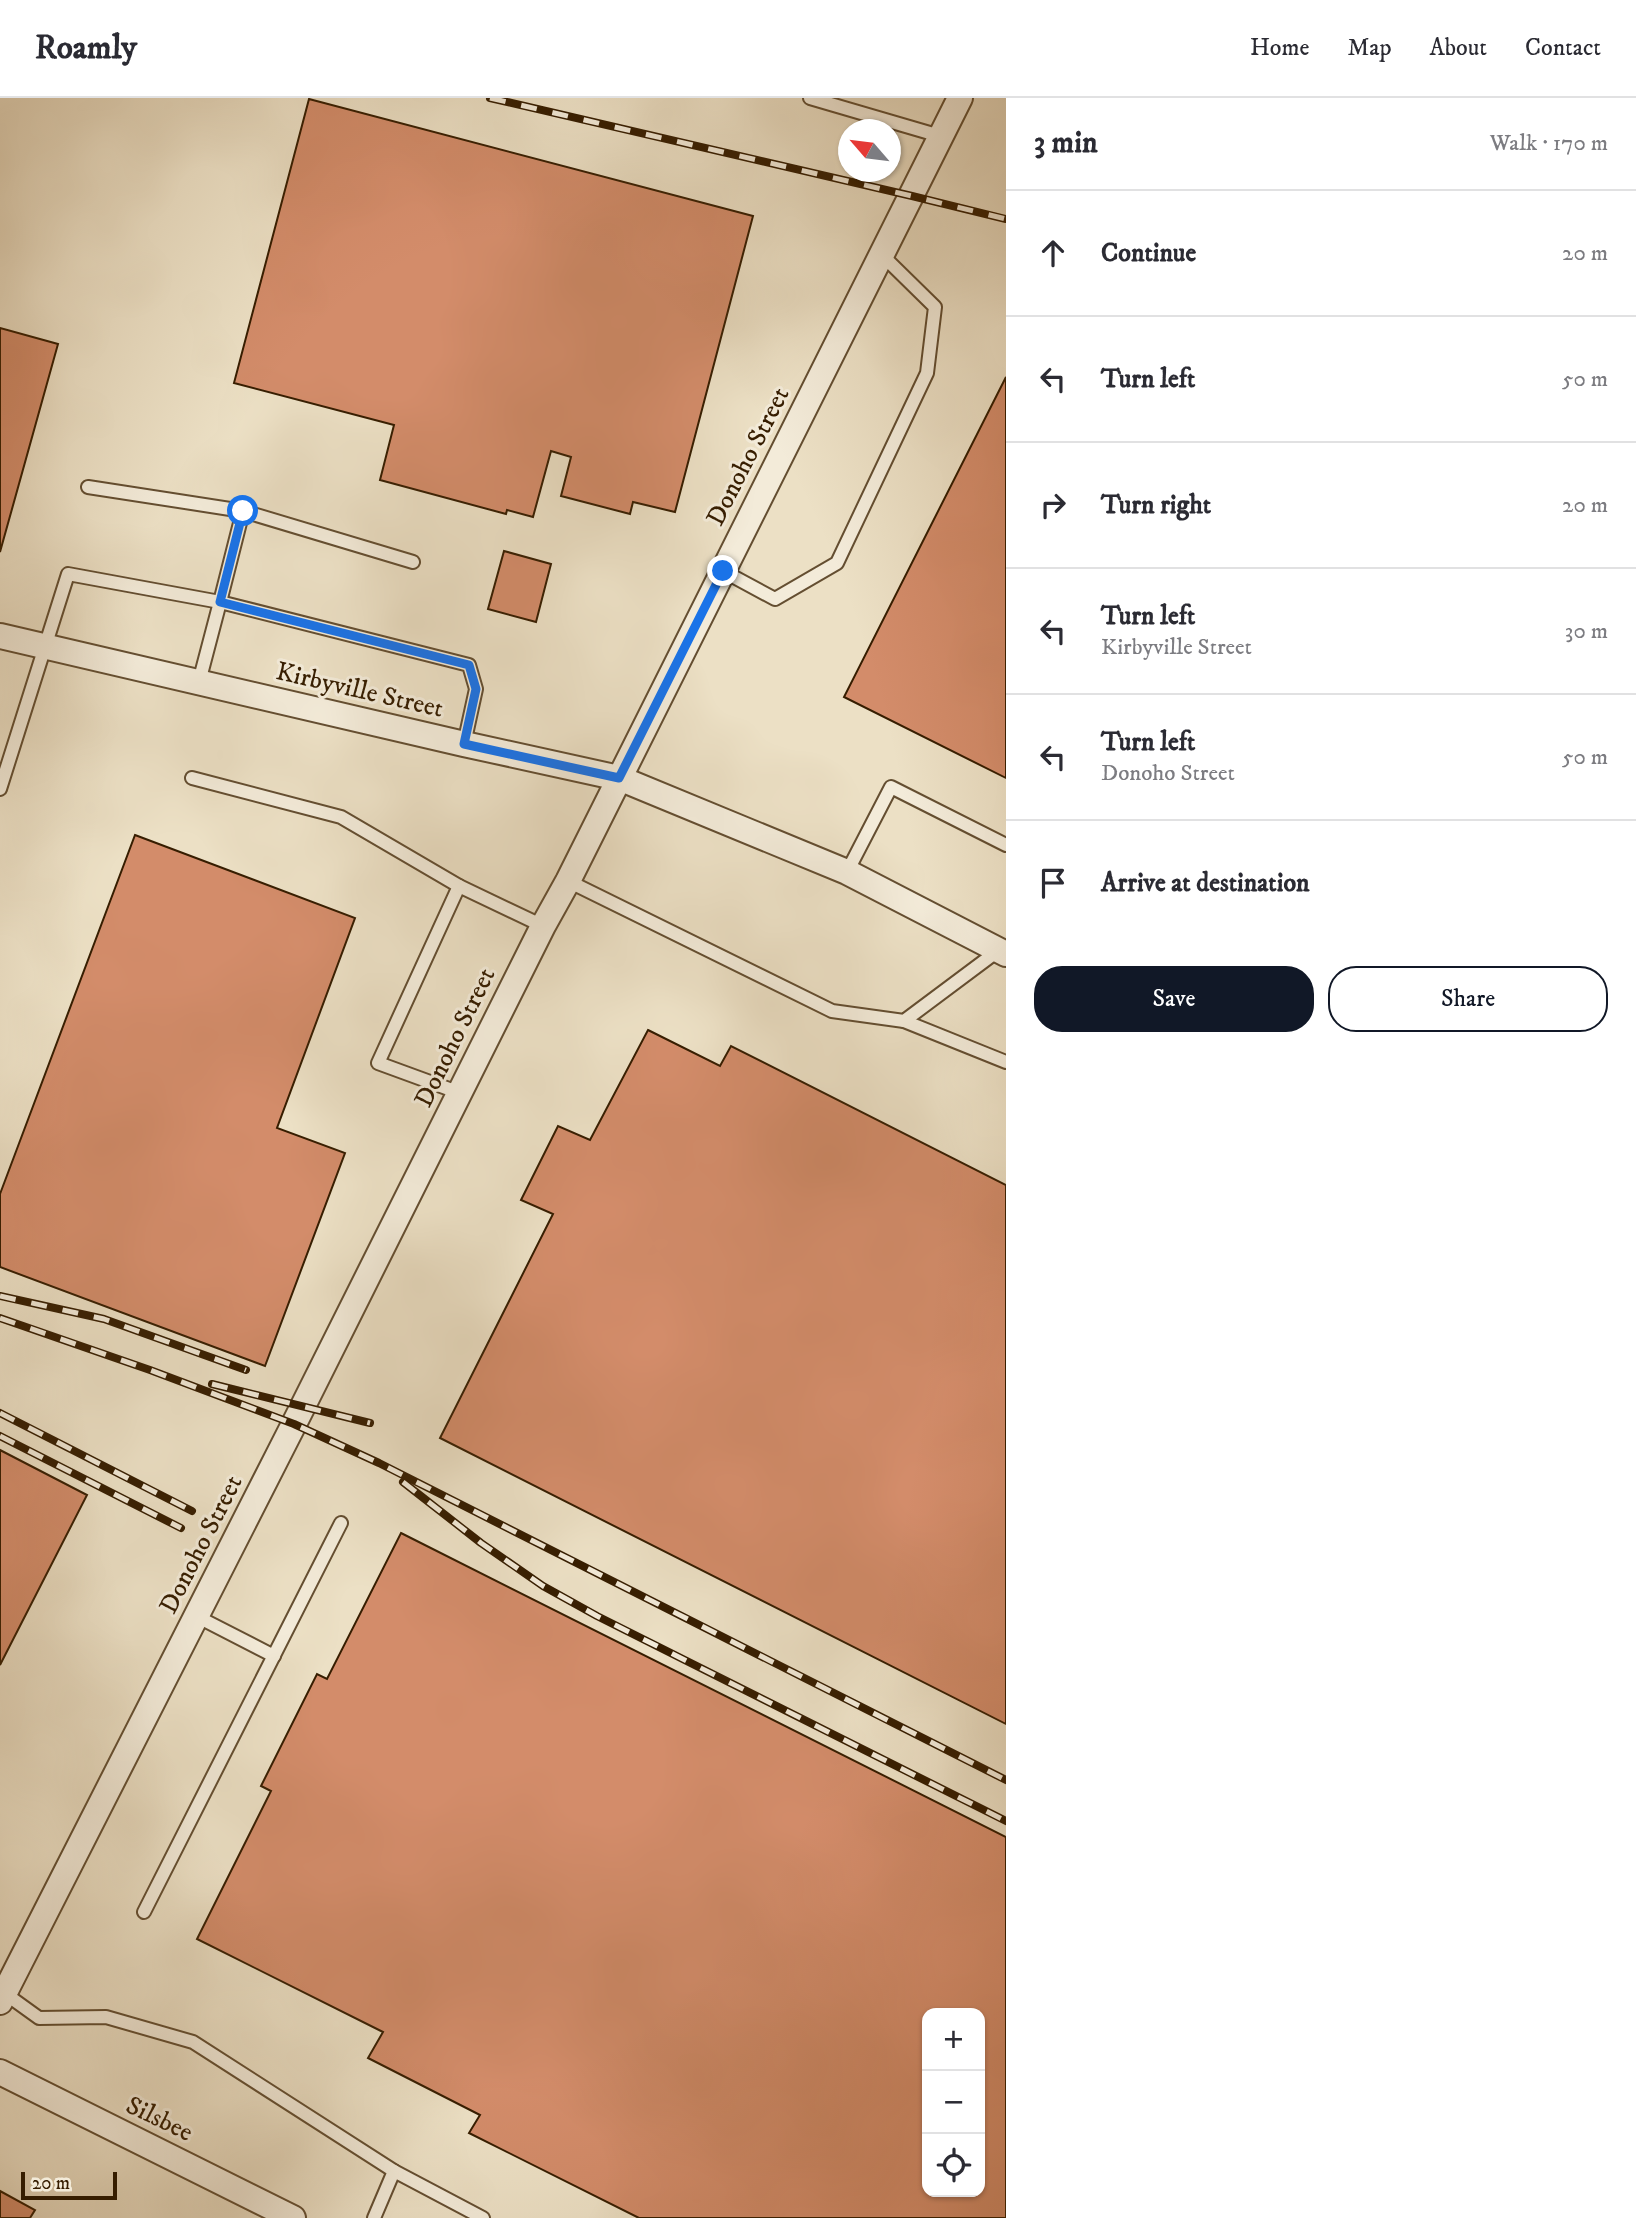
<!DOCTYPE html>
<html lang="en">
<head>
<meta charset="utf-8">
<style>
	body { margin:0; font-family:"IM FELL DW Pica",serif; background:#f7f7f7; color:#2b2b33 }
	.controls { position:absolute; right:21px; bottom:21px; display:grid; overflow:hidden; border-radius:14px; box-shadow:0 2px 5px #0004 }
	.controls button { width:63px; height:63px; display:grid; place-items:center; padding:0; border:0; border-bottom:2px solid #e1e1e2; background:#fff; color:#2b2b33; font:35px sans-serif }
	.compass { position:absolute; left:838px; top:21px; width:63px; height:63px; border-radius:50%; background:#fff; box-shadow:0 2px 5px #0004; rotate:298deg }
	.scale { position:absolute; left:21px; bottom:18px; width:96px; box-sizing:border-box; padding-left:7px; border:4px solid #361d00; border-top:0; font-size:19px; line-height:24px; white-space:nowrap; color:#361d00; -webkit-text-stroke:5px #f3ebd9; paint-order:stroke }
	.stop { position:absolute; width:21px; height:21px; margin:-16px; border:5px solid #1a73e8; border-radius:50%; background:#fff }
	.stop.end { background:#1a73e8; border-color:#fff; box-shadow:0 2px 7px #0008 }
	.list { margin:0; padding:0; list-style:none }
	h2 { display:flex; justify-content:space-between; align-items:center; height:91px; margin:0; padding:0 28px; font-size:30px }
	h2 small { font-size:23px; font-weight:400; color:#7c7c81 }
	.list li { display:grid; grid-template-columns:46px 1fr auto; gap:21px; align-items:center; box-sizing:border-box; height:126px; padding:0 28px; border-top:2px solid #e1e1e2 }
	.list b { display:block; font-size:26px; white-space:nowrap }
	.list p { margin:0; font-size:23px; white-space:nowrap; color:#7c7c81 }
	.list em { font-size:23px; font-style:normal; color:#7c7c81 }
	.actions { display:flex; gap:14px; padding:21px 28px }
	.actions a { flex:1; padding:16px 0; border:2px solid #111827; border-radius:28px; text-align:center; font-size:24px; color:#111827 }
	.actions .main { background:#111827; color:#fff }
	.icon { flex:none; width:38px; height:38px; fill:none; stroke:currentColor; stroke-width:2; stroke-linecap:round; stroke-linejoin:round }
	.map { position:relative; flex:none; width:1006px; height:2120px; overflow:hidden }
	header { display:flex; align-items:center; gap:42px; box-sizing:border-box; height:98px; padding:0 35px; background:#fff; border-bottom:2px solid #e1e1e2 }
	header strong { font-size:33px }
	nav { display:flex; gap:38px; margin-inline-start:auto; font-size:24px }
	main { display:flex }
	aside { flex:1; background:#fff }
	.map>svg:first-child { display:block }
	.building { fill:#d38c6a; stroke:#361d00; stroke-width:2; fill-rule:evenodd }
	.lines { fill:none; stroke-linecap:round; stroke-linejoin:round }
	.service-casing { stroke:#644e31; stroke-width:16 }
	.minor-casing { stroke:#644e31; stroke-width:28 }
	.service { stroke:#f3ebd9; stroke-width:12 }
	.minor { stroke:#f3ebd9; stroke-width:24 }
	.rail-casing { stroke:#361d00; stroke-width:8 }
	.rail { stroke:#f3ebd9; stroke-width:5; stroke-dasharray:16; stroke-linecap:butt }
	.route { stroke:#1a73e8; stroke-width:9 }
	.labels { text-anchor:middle; stroke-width:6; stroke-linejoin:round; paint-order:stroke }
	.street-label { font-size:26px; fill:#361d00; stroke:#f3ebd9 }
</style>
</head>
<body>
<header>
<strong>Roamly</strong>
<nav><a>Home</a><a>Map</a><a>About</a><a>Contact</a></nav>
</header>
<main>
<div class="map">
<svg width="1006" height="2120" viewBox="0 0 1006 2120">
	<rect width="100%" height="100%" fill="#ece0c5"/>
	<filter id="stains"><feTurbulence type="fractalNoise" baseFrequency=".00286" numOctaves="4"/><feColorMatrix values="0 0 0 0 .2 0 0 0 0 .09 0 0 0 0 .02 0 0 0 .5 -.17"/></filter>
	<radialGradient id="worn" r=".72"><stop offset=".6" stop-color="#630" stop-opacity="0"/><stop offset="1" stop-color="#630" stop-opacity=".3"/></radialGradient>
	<g class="building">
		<path d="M309,1L753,118L675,414L633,404L630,416L561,398L571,359L551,353L533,419L507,412L506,416L380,382L394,327L234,285Z"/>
		<path d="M0,230L58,246L0,454Z"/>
		<path d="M1006,279V680L844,599Z"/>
		<path d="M504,453L551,466L536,524L488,511Z"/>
		<path d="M135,737L355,820L277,1030L345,1055L265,1268L0,1169V1096Z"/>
		<path d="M648,932L720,968L731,948L1006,1087V1626L440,1340L553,1116L521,1102L558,1028L590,1042Z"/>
		<path d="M0,1352L87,1397L0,1567Z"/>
		<path d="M401,1435L1006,1739V2120H639L469,2035L480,2017L368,1960L383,1934L197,1841L271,1693L261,1688L317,1576L327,1581ZM927,1915H980V2094H927Z"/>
		<path d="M0,2093L35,2112L30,2120H0Z"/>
	</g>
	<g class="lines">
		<defs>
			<g id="service">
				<path d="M810,0L940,38"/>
				<path d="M88,389L243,413L413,464"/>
				<path d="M723,473L775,501L837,465L927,275L935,209L882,157"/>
				<path d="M199,584L220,504L469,567L476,591L464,646"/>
				<path d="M192,680L341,719L459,788"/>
				<path d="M0,691L68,476L220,504L243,413"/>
				<path d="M847,774L891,689L1006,747"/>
				<path d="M568,783L832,913L904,923L999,852"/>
				<path d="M904,923L1006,964"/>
				<path d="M460,995L378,965L459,788L543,828"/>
				<path d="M196,1518L274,1558"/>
				<path d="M144,1814L341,1425"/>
				<path d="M3,1894L39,1920L106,1919L193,1944L394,2073"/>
				<path d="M374,2120L394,2073L483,2120"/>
			</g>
			<g id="minor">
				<path d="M0,538L464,646L619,680L847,774L1006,856"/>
				<path d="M0,1904L294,1326L543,828L568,783L960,0"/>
				<path d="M0,1974L293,2120"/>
			</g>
		</defs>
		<use href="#service" class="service-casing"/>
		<use href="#minor" class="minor-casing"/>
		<use href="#service" class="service"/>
		<use href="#minor" class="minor"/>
		<defs>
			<g id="rail">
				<path d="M490,0L912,98L1006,121"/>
				<path d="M0,1198L104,1221L246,1272"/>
				<path d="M0,1220L150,1272L294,1326L379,1365L1006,1682"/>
				<path d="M212,1286L370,1325"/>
				<path d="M0,1315L192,1413"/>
				<path d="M0,1338L181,1430"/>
				<path d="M403,1384L481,1445L543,1488L597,1518L1006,1723"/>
			</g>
		</defs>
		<use href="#rail" class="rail-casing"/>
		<use href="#rail" class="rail"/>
	</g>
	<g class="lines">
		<path class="route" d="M243,413L220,504L469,567L476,591L464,646L619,680L723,473"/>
	</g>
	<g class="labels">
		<g class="street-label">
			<text transform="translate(747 358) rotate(-63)" y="9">Donoho Street</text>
			<text transform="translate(360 591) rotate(13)" y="9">Kirbyville Street</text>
			<text transform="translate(454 939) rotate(-64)" y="9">Donoho Street</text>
			<text transform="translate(200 1446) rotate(-63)" y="9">Donoho Street</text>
			<text transform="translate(160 2020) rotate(26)" y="9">Silsbee</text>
		</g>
	</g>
	<rect width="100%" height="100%" filter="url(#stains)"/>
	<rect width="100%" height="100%" fill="url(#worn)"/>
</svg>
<div class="controls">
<button>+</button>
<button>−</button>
<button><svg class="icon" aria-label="locate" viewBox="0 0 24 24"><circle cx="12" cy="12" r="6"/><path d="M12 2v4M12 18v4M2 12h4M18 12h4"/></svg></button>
</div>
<svg class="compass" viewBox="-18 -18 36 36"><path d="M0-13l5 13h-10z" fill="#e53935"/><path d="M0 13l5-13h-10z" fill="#7c7c81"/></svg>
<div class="scale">20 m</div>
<div class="stop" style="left:243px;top:413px"></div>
<div class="stop end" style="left:723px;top:473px"></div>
</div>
<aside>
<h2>3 min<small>Walk · 170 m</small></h2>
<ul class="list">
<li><svg class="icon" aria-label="ahead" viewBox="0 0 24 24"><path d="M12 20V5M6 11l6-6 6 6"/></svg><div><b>Continue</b></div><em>20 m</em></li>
<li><svg class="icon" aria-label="left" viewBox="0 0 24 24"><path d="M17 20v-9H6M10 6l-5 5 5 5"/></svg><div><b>Turn left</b></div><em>50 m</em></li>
<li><svg class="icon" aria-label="right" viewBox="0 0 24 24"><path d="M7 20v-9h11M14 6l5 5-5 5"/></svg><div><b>Turn right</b></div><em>20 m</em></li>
<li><svg class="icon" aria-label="left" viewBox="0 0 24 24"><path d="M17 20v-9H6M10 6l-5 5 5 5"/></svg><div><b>Turn left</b><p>Kirbyville Street</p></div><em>30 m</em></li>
<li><svg class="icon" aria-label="left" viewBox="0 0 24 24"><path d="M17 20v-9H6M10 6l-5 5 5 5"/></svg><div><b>Turn left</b><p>Donoho Street</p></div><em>50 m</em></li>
<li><svg class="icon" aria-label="arrive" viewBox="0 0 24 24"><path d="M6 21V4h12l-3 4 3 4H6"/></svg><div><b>Arrive at destination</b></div></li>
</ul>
<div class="actions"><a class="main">Save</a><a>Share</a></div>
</aside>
</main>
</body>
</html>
